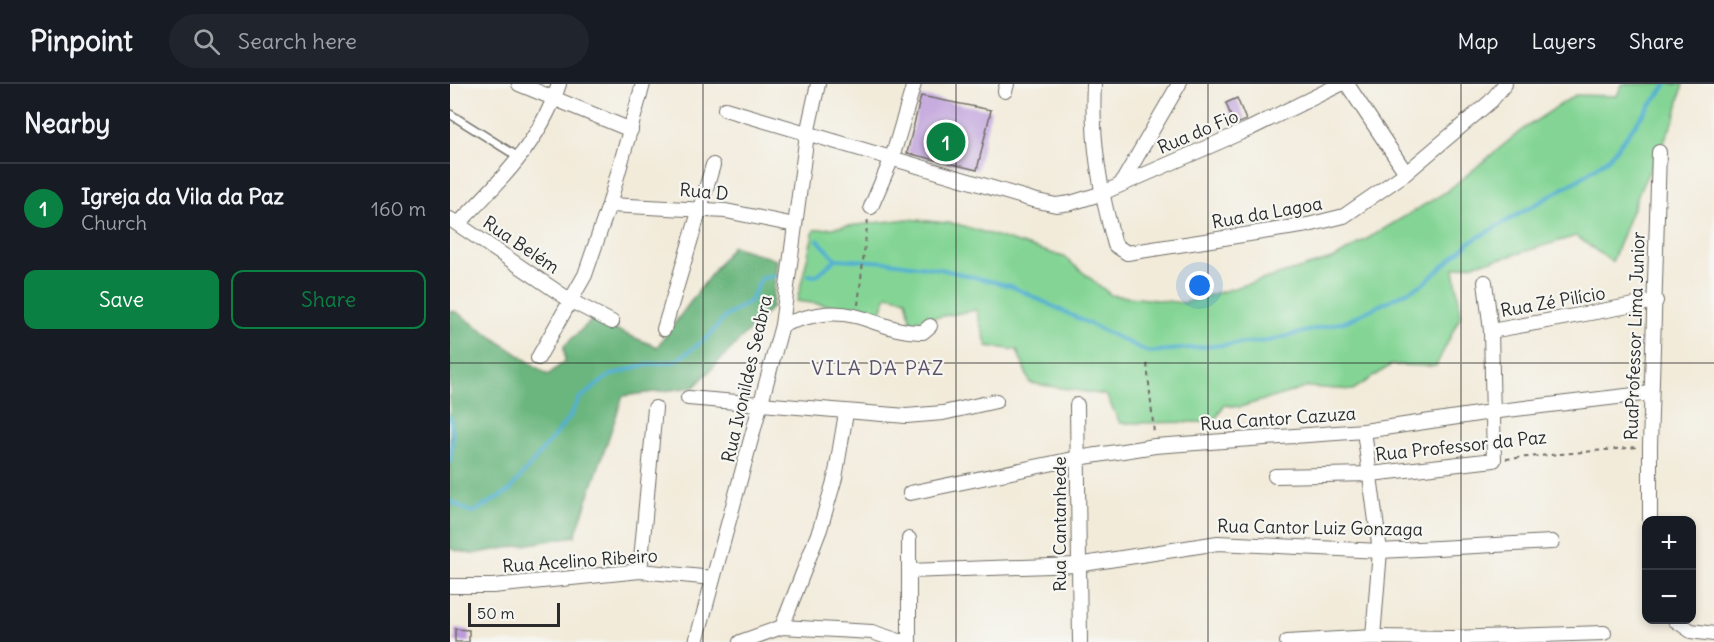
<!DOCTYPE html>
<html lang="en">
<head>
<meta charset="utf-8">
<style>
	body { margin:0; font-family:Delius,sans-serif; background:#20242c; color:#f1f3f6 }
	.controls { position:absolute; right:18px; bottom:18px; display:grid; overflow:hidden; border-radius:12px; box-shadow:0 3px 9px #0003 }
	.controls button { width:54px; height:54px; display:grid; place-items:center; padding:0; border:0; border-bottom:2px solid #363941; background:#171b24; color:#f1f3f6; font:30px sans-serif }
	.scale { position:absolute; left:18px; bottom:15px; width:92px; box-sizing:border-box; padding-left:6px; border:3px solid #2b2b2b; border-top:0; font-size:16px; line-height:21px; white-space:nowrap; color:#2b2b2b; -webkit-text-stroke:4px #f6f6f2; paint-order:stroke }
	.you { position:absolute; left:750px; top:202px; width:21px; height:21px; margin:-15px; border:4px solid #fff; border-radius:50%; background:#1a73e8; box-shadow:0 0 0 9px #1a73e833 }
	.badge { display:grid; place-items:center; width:39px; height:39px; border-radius:50%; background:#0b8043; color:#fff; font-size:20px; font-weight:700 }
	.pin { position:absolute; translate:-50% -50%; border:3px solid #fff; box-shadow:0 2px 6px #0006 }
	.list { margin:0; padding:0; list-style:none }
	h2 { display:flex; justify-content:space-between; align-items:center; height:78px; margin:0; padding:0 24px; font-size:26px }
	h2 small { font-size:20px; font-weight:400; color:#9ea1a6 }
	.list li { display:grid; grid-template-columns:39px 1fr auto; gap:18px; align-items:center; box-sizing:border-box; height:90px; padding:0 24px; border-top:2px solid #363941 }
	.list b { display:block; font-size:22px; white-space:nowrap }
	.list p { margin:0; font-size:20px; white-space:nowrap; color:#9ea1a6 }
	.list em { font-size:20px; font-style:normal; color:#9ea1a6 }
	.actions { display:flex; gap:12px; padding:18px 24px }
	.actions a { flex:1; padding:14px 0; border:2px solid #0b8043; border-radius:12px; text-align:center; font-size:21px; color:#0b8043 }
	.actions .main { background:#0b8043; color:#fff }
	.icon { flex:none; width:33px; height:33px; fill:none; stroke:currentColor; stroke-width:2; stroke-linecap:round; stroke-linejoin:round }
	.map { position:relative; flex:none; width:1264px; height:558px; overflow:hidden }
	header { display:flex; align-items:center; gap:36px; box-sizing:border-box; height:84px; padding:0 30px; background:#171b24; border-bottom:2px solid #363941 }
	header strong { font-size:28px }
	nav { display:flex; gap:33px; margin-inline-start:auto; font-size:21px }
	.search { width:420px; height:54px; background:#20242c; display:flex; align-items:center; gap:15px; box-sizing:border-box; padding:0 21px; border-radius:33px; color:#9ea1a6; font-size:22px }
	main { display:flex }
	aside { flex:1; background:#171b24 }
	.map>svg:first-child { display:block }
	.green { fill:#84d595; stroke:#588060; stroke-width:1.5 }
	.forest { fill:#6bb67e; stroke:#4b7054; stroke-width:1.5 }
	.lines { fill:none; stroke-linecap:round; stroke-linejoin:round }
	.stream { stroke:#53b0d1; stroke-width:4 }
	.building { fill:#bc9bda }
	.lane-casing { stroke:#716e68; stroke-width:10 }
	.street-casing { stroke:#716e68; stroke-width:16 }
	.path { stroke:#716e68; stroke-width:2; stroke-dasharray:4.5 4.5; stroke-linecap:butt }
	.lane { stroke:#fff; stroke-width:7 }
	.street { stroke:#fff; stroke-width:14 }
	.grid { fill:none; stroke:#2b2b2b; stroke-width:1.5; stroke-opacity:0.55 }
	.labels { text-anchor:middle; stroke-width:4.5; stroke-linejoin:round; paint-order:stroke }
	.street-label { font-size:18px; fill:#2b2b2b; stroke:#f6f6f2 }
	.neighbourhood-label { font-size:20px; letter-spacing:1.5px; fill:#5e5268; stroke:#f6f6f2 }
</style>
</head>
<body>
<header>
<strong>Pinpoint</strong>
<div class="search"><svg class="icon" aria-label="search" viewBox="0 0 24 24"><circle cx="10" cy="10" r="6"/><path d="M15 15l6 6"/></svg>Search here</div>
<nav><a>Map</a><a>Layers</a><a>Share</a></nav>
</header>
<main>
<aside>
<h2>Nearby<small></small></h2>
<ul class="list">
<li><span class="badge">1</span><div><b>Igreja da Vila da Paz</b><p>Church</p></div><em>160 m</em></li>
</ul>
<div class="actions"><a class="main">Save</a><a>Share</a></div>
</aside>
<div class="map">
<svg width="1264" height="558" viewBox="0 0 1264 558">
	<rect width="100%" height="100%" fill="#f6f6f2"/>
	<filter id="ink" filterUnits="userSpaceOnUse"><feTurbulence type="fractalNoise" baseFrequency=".0167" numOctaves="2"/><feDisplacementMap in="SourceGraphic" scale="12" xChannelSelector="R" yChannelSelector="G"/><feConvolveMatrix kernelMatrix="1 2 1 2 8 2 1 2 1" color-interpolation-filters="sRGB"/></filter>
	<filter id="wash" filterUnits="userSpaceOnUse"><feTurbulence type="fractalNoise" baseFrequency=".008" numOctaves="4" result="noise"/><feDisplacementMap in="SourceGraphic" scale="24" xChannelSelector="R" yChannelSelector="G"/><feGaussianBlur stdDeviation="1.35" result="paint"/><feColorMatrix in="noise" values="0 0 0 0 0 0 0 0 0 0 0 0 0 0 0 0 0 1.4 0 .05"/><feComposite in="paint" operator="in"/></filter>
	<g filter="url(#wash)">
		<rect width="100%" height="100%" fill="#f2ebda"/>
		<path class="green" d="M1172,0H1233L1225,34L1189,108L1162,178L1126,152L1053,174L1004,184L1011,231L986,282L941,281L903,306L858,303L790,323L774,321L764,338L670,339L656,311L580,299L567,266L537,262L526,226L461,238L456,215L437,211L431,228L347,217L364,146L458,135L507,140L614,173L661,211L734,219L885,174L996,108L1073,45L1125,11L1167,12Z"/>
		<path class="forest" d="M282,162L327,176L322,223L244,303L173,312L125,452L22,470L0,465V227L6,228L98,291L115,277L114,262L142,236L207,263Z"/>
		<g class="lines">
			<g class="stream">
				<path d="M368,156L386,175L439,178L490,185L561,202L698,268L818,257L897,237L973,200L1020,158L1128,96L1159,74L1217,0"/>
				<path d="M359,191L366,192L386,175"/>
				<path d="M0,333L3,353L0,378"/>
				<path d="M0,417L22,429L59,407L119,334L129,315L159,292L190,282L226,277L259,252L275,233L300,217L311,194L333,191"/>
			</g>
		</g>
		<g id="blocks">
			<g class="building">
				<path d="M471,12L541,26L527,86L457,69Z"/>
				<path d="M787,14L796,36L784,41L776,19Z"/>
				<path d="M5,545L19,546V558H5Z"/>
			</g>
		</g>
	</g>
	<g filter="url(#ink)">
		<use href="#blocks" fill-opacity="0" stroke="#716e68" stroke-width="1.5"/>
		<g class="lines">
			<defs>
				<path id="lane" d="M0,30L70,74"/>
				<g id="street">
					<path d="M69,0L181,46"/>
					<path d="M644,0C641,56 650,107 665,161L677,169L858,141L894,132L956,89L1041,17L1055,0"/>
					<path d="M897,0L956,89"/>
					<path d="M555,7L557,0"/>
					<path d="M275,25L583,116L606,121L621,119L650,110L799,45L891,0"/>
					<path d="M671,100L729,0"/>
					<path d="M159,121L276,127L345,141"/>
					<path d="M421,123L442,74L464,0"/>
					<path d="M0,135L121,217L162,238"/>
					<path d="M8,140C49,99 91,57 109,0"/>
					<path d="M332,241C357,232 379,226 405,232C429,238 448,249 473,248L480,242"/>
					<path d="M214,245L263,81"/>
					<path d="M1041,247L1206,217"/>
					<path d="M88,274L135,191L159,121L193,0"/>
					<path d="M238,314L456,332L493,329L546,317"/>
					<path d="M627,321L630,558"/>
					<path d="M914,347L930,467L923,553"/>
					<path d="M825,392L921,390L1044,376L1041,247L1035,198"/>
					<path d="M460,409L628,374L705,362L914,347L1041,328L1201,309"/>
					<path d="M1200,436V362L1209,68"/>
					<path d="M190,487L205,324"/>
					<path d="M459,487L627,481L768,459L930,467L1102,458"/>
					<path d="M0,502H43L190,487L263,494"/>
					<path d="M1225,536L1241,547L1264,550"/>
					<path d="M332,543L370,445L385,394L396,329"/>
					<path d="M1002,554L1154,549"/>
					<path d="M246,558L332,241L357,50L368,0"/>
					<path d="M290,558L332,543L422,548L452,558"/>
					<path d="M459,558V455"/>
					<path d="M837,558L923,553L1002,554L1012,558"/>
				</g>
			</defs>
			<use href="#lane" class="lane-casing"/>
			<use href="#street" class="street-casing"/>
			<g class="path">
				<path d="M408,221L418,134"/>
				<path d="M697,280L704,349"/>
				<path d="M1056,375L1188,363"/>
			</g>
			<use href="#lane" class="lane"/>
			<use href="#street" class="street"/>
		</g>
	</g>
	<path class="grid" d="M253,0V558M506,0V558M758,0V558M1011,0V558M0,279H1264"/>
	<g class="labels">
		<g class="street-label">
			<text transform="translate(748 48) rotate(-23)" y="6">Rua do Fio</text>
			<text transform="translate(254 108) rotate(5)" y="6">Rua D</text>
			<text transform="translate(817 129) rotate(-10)" y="6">Rua da Lagoa</text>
			<text transform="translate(71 161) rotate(34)" y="6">Rua Belém</text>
			<text transform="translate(1103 218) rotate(-10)" y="6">Rua Zé Pilício</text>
			<text transform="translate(1185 252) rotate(-88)" y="6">RuaProfessor Lima Junior</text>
			<text transform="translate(297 295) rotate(-77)" y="6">Rua Ivonildes Seabra</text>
			<text transform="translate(828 335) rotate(-4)" y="6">Rua Cantor Cazuza</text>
			<text transform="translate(1011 362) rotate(-6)" y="6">Rua Professor da Paz</text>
			<text transform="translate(610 440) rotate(-90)" y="6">Rua Cantanhede</text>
			<text transform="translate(870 444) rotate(1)" y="6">Rua Cantor Luiz Gonzaga</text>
			<text transform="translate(130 477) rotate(-4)" y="6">Rua Acelino Ribeiro</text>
		</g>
		<g class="neighbourhood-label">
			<text x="428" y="291">VILA DA PAZ</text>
		</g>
	</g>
</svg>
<div class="controls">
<button>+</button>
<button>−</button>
</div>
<div class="scale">50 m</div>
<div class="you"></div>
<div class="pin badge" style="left:496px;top:58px">1</div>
</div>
</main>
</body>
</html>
